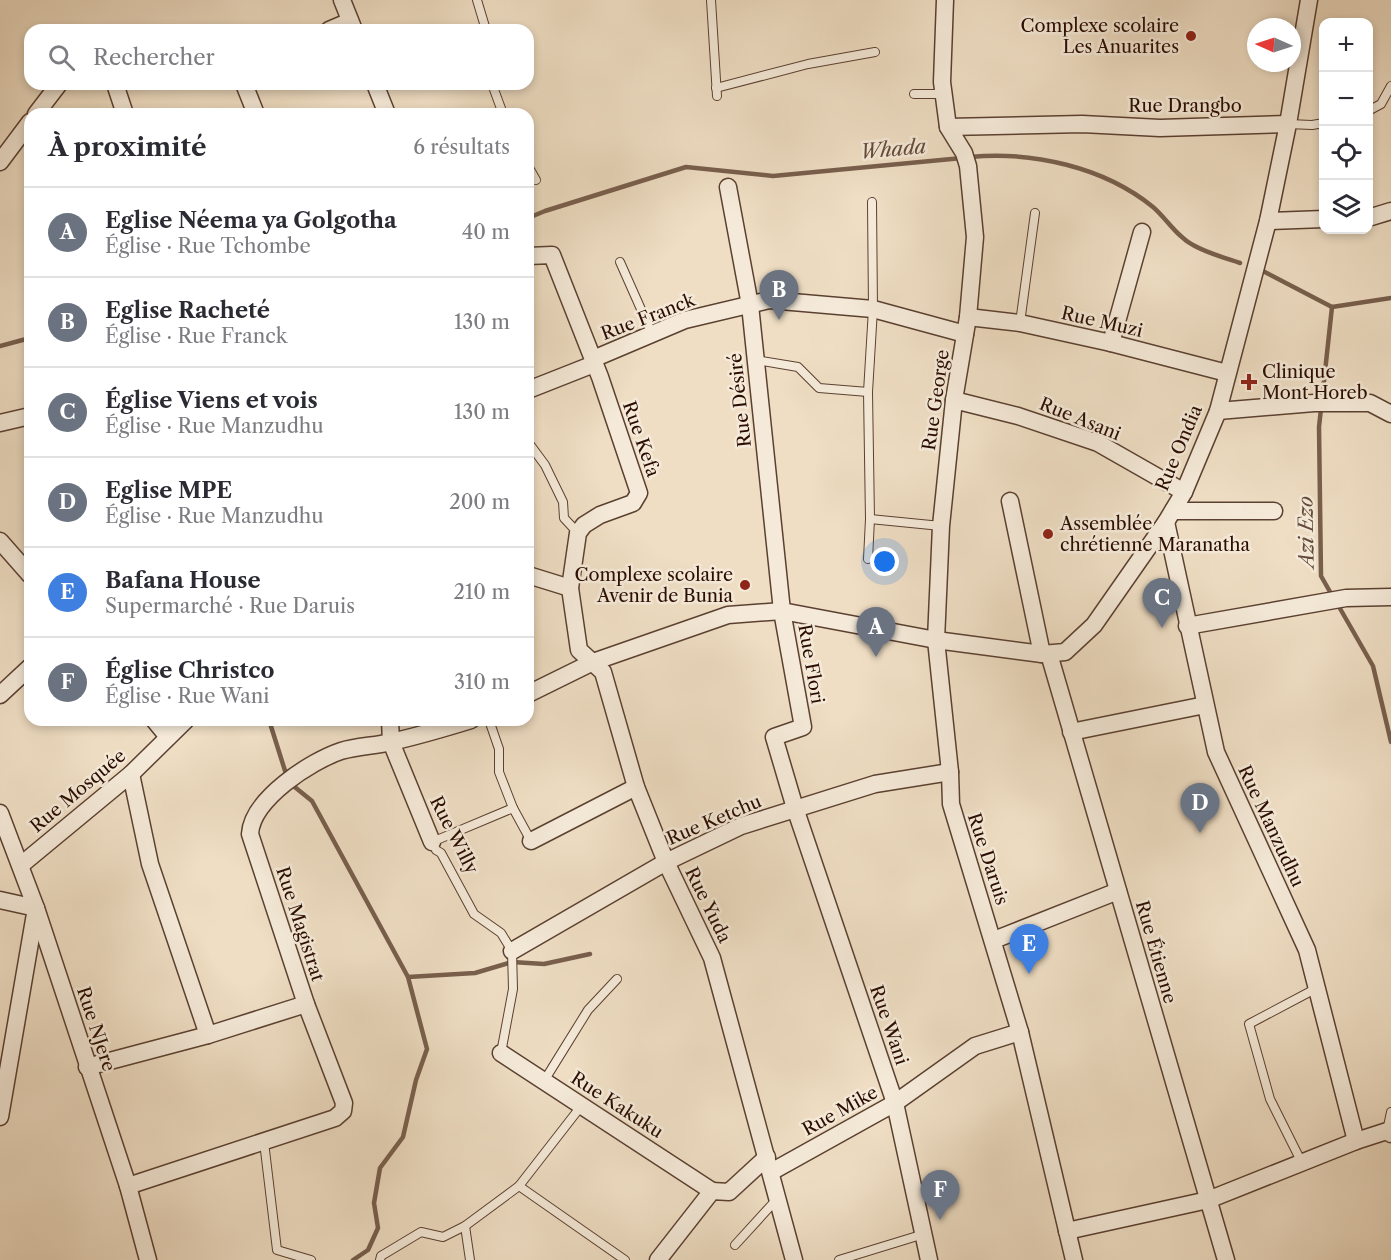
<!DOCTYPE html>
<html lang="fr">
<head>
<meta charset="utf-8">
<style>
	body { margin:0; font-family:"Libre Caslon Text",serif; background:#f2f2f3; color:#2b2b33 }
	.controls { position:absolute; right:18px; top:18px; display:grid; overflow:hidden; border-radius:12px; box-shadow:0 3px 9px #0003 }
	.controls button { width:54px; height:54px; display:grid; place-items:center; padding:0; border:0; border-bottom:2px solid #e1e1e2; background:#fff; color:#2b2b33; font:30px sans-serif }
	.compass { position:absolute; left:1247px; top:18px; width:54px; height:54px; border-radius:50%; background:#fff; box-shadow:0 3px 9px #0003; rotate:273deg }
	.you { position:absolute; left:885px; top:562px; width:21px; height:21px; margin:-15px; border:4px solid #fff; border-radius:50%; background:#1a73e8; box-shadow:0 0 0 9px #1a73e833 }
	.badge { display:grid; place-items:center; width:39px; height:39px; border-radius:50%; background:#2563eb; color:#fff; font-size:20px; font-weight:700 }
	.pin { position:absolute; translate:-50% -50px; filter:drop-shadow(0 2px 3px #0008) }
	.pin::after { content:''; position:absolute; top:32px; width:21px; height:18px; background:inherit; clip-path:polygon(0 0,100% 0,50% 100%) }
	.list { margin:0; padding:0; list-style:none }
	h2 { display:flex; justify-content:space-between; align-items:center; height:78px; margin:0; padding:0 24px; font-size:26px }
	h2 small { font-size:20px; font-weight:400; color:#7c7c81 }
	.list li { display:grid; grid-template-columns:39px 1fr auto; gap:18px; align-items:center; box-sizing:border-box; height:90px; padding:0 24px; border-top:2px solid #e1e1e2 }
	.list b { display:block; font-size:22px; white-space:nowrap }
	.list p { margin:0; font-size:20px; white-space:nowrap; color:#7c7c81 }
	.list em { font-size:20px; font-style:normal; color:#7c7c81 }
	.icon { flex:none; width:33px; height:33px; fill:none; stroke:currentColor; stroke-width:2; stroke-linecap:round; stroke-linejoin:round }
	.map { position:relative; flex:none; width:1391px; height:1260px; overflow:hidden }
	.search { position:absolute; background:#fff; box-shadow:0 3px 9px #0003; left:24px; top:24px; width:510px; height:66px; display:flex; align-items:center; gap:15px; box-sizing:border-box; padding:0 21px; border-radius:18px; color:#7c7c81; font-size:22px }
	.panel { position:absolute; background:#fff; box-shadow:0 3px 9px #0003; left:24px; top:108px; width:510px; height:618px; border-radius:18px }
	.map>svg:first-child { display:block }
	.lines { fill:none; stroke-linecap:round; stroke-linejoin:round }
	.stream { stroke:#785f4d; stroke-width:4.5 }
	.service-casing { stroke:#5b4031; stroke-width:10 }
	.minor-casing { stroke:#5b4031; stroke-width:19 }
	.service { stroke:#f5ead9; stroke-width:8 }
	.minor { stroke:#f5ead9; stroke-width:16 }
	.poi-dot { fill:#8f2418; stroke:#f5ead9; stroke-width:2 }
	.labels { text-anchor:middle; stroke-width:5; stroke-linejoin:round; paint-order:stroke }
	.poi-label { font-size:18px; fill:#2a0c00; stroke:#f5ead9; text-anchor:end }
	.street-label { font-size:18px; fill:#2a0c00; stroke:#f5ead9 }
	.water-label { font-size:20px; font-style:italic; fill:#644b3a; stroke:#f5ead9 }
</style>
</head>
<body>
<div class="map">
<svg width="1391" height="1260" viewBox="0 0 1391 1260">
	<rect width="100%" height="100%" fill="#efdec4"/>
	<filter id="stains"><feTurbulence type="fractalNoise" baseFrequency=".00333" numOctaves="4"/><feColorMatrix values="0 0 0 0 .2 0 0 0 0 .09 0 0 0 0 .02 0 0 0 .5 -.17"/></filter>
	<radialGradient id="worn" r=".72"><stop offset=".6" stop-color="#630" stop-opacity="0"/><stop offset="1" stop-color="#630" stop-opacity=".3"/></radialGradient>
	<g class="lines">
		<g class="stream">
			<path d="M970,157C1032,151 1104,167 1153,207C1166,218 1177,237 1193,245C1207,253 1225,258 1240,263"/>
			<path d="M528,218L545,211L686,167L773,176L962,158"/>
			<path d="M1261,270L1332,307L1391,298"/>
			<path d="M1332,307L1319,427L1321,576L1333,597"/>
			<path d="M0,346L30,338"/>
			<path d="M1338,605L1373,666L1391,742"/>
			<path d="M269,720L287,777"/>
			<path d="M291,784L312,801L408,977L427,1049L416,1080L403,1137L380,1168L374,1203L378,1228L368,1250L353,1260"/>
			<path d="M408,977L475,973L512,962L544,964L590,954"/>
		</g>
		<defs>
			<g id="service">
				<path d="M477,0L486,30"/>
				<path d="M711,0L717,96"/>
				<path d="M492,84L503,114"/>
				<path d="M716,88L808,64L875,52"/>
				<path d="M914,94H943"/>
				<path d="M1368,111L1381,104L1391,86"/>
				<path d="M1288,124L1312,125L1324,123"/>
				<path d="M528,166L536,180"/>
				<path d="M620,262L652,334"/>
				<path d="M1020,323L1035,213"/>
				<path d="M756,360L798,367L819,388L868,392"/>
				<path d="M528,442L545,465L563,502L564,518L578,533"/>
				<path d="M870,519L941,526"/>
				<path d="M868,559L870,519L868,392L873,309L872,202"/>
				<path d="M489,720L499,749V772L513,808L531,841"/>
				<path d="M501,1053L513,989L512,951L501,933L474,914L441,853L436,850L432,842L513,808"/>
				<path d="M544,1081L588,1010L617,979"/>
				<path d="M1387,1131L1391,1112"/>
				<path d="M264,1142L277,1250L311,1260"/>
				<path d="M1302,1163L1270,1099L1249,1024L1317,988"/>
				<path d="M519,1186L625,1260"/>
				<path d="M465,1226L470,1260"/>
				<path d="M735,1245L777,1199"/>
				<path d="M380,1260L381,1256L421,1232L443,1237L465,1226L519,1186L582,1105"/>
				<path d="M839,1260L924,1234"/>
			</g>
			<g id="minor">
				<path d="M342,0L354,30"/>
				<path d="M945,0L942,82L948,127L964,153L968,166L975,237L968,317L954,400L941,526L936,640L950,772L951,804L1020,1032L1074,1260"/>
				<path d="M329,30L350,21"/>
				<path d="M115,84L125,114"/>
				<path d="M244,84L256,114"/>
				<path d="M375,84L387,114"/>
				<path d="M36,114L59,84"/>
				<path d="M948,127L1082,124L1160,128L1288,124"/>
				<path d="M0,162L30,122"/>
				<path d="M728,187L750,305L782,611L803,727L774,737L795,808L895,1103L929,1260"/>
				<path d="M1368,218L1391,211"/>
				<path d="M1268,221L1324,219"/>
				<path d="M528,256L552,255L600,377L639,493L633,503L600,515L584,525L578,533L570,588L579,650L603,672L636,787L666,862L712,958L794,1260"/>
				<path d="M968,317L1020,323L1111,343L1227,373"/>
				<path d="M1111,343L1142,232"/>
				<path d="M593,359L685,320L769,300L873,309L965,334"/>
				<path d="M528,390L594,364"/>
				<path d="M954,400L1018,416L1098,443L1184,492"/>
				<path d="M1218,411L1314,403H1370L1391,414"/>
				<path d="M0,423L30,416"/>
				<path d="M1010,501L1042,654"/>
				<path d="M1173,511H1274"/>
				<path d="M1166,522L1216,752L1307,950L1356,1141"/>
				<path d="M0,541L30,575"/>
				<path d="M528,575L570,588"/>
				<path d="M1187,626L1346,598L1391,597"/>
				<path d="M1049,654L1226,1260"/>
				<path d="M528,694L593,662L728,615L782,611L936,640L1042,654L1065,652L1094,625L1166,522L1184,492L1218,411L1268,221L1288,124L1309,0"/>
				<path d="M0,695L30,667"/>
				<path d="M154,720L168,737"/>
				<path d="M390,720L391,742L432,842"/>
				<path d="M1071,732L1205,705"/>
				<path d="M131,774L150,864L208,1035"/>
				<path d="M0,813L36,908L128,1186L148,1260"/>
				<path d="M531,841L636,787"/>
				<path d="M21,865L131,774L186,720"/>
				<path d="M0,900L36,908L0,1117"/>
				<path d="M994,940L1118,891"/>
				<path d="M512,951L666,862L741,826L875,784L950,772"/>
				<path d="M501,1053L712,1191"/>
				<path d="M87,1067L208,1035L306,1004"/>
				<path d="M771,1172L895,1103L975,1046L1020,1032"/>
				<path d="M128,1186L335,1118L343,1111L344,1103L306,1004L250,834C252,799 311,761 341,751C357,746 375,746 391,742C418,736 445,728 471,720"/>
				<path d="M1067,1231L1208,1200L1356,1141L1387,1131L1391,1134"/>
				<path d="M658,1260L712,1191L729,1192L767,1157"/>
			</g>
		</defs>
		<use href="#service" class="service-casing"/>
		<use href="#minor" class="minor-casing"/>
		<use href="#service" class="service"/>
		<use href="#minor" class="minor"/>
	</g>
	<g class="poi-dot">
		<circle cx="1191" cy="36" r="6"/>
		<path d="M1246 373h6v6h6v6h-6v6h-6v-6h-6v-6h6z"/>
		<circle cx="1048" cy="534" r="6"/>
		<circle cx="745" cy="585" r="6"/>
	</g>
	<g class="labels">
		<g class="poi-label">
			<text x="1179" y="32">Complexe scolaire<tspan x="1179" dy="21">Les Anuarites</tspan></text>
			<text x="1262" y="378" text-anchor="start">Clinique<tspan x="1262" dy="21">Mont Horeb</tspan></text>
			<text x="1060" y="530" text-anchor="start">Assemblée<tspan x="1060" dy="21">chrétienne Maranatha</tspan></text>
			<text x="733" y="581">Complexe scolaire<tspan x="733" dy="21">Avenir de Bunia</tspan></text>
		</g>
		<g class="street-label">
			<text x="1185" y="112">Rue Drangbo</text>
			<text transform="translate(648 317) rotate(-21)" y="6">Rue Franck</text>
			<text transform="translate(1102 322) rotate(13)" y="6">Rue Muzi</text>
			<text transform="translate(740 400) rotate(-96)" y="6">Rue Désiré</text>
			<text transform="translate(936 400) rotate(-82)" y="6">Rue George</text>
			<text transform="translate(1080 419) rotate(22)" y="6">Rue Asani</text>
			<text transform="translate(641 439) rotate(71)" y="6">Rue Kefa</text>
			<text transform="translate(1179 448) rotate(-67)" y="6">Rue Ondia</text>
			<text transform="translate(811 664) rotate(80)" y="6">Rue Flori</text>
			<text transform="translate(78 791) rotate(-40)" y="6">Rue Mosquée</text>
			<text transform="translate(714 820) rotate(-23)" y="6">Rue Ketchu</text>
			<text transform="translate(1271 826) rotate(65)" y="6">Rue Manzudhu</text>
			<text transform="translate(454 835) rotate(63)" y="6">Rue Willy</text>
			<text transform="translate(988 859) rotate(72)" y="6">Rue Daruis</text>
			<text transform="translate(708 905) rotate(64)" y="6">Rue Yuda</text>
			<text transform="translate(300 924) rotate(72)" y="6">Rue Magistrat</text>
			<text transform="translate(1156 952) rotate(74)" y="6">Rue Étienne</text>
			<text transform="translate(889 1025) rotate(71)" y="6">Rue Wani</text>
			<text transform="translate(96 1029) rotate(72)" y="6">Rue NJere</text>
			<text transform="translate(617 1105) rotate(33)" y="6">Rue Kakuku</text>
			<text transform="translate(840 1111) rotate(-29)" y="6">Rue Mike</text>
		</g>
		<g class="water-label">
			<text transform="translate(893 149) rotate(-5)" y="7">Whada</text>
			<text transform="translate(1306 532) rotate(-91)" y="7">Azi Ezo</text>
		</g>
	</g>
	<rect width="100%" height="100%" filter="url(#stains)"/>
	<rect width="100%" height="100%" fill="url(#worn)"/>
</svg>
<div class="controls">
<button>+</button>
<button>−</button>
<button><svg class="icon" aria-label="locate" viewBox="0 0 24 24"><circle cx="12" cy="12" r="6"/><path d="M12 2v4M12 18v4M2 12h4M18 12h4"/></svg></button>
<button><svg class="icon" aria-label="layers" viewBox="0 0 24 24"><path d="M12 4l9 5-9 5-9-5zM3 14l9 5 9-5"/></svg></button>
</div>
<svg class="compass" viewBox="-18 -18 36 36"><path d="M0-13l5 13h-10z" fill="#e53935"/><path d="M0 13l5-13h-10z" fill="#7c7c81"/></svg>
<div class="you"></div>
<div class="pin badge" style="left:876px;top:657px;background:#6b7280">A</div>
<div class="pin badge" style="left:779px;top:320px;background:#6b7280">B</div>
<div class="pin badge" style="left:1162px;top:628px;background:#6b7280">C</div>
<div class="pin badge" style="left:1200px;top:833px;background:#6b7280">D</div>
<div class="pin badge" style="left:1029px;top:974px;background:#3f7fe0">E</div>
<div class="pin badge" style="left:940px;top:1220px;background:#6b7280">F</div>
<div class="search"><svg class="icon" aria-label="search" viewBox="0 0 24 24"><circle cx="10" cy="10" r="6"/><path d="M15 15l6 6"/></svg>Rechercher</div>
<section class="panel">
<h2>À proximité<small>6 résultats</small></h2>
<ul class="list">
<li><span class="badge" style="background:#6b7280">A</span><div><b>Eglise Néema ya Golgotha</b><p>Église · Rue Tchombe</p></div><em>40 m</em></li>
<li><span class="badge" style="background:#6b7280">B</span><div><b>Eglise Racheté</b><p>Église · Rue Franck</p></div><em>130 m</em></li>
<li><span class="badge" style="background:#6b7280">C</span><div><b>Église Viens et vois</b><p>Église · Rue Manzudhu</p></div><em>130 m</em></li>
<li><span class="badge" style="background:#6b7280">D</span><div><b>Eglise MPE</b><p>Église · Rue Manzudhu</p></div><em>200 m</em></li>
<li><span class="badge" style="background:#3f7fe0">E</span><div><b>Bafana House</b><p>Supermarché · Rue Daruis</p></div><em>210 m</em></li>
<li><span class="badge" style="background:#6b7280">F</span><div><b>Église Christco</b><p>Église · Rue Wani</p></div><em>310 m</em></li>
</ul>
</section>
</div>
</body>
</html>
